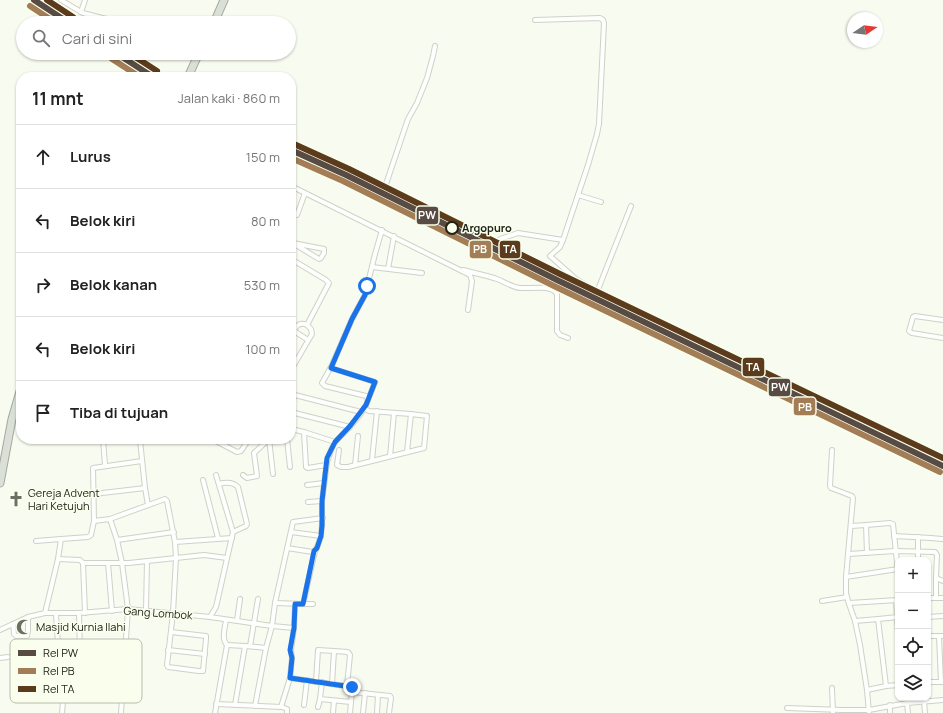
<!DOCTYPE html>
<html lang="id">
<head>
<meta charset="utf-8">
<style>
	body { margin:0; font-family:Manrope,sans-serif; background:#f2f2f2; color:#222 }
	.controls { position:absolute; right:12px; bottom:12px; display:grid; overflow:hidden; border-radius:8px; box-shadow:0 1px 3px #0004 }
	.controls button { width:36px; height:36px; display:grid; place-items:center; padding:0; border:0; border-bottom:1px solid #e0e0e0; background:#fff; color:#222; font:20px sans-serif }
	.compass { position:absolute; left:847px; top:12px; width:36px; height:36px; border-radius:50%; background:#fff; box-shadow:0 1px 3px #0004; rotate:77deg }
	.stop { position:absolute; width:12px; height:12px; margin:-9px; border:3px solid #1a73e8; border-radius:50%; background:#fff }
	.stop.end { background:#1a73e8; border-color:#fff; box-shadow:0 1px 4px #0008 }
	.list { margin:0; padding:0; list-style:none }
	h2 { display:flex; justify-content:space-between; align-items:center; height:52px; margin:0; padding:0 16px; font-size:17px }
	h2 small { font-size:13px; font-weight:400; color:#767676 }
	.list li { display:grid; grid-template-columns:26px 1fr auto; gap:12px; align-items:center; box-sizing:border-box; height:64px; padding:0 16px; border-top:1px solid #e0e0e0 }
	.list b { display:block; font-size:15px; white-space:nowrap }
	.list em { font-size:13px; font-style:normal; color:#767676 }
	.icon { flex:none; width:22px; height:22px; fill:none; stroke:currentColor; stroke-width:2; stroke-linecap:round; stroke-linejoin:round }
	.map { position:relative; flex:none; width:943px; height:713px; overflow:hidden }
	.search { position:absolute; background:#fff; box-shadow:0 1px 3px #0004; left:16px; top:16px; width:280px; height:44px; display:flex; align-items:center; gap:10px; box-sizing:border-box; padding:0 14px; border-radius:22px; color:#767676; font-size:15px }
	.panel { position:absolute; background:#fff; box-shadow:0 1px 3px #0004; left:16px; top:72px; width:280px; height:372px; border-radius:16px }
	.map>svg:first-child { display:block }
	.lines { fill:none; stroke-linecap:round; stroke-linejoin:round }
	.minor-casing { stroke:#ced1c7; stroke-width:6 }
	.trunk-casing { stroke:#a1a89b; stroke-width:9 }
	.minor { stroke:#fefefd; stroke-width:4 }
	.trunk { stroke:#dadfd7; stroke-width:7 }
	.rail-1-casing { stroke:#f9ffec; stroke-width:9 }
	.rail-2-casing { stroke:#f9ffec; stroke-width:9 }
	.rail-3-casing { stroke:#f9ffec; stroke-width:9 }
	.rail-1 { stroke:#574b43; stroke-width:6 }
	.rail-2 { stroke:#a27d56; stroke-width:6 }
	.rail-3 { stroke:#5b3b1b; stroke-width:6 }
	.route { stroke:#1a73e8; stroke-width:5 }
	.stop-dot { fill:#f9ffec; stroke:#202318; stroke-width:2 }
	.labels { text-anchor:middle; stroke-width:3; stroke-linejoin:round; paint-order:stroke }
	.stop-label { font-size:11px; font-weight:bold; fill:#202318; stroke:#f9ffec; text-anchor:start }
	.poi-label { font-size:11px; fill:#202318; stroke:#f9ffec; text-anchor:start }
	.street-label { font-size:11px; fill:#202318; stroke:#f9ffec }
	.key { fill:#f9ffec; stroke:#b8bdac; stroke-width:1 }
	.key-label { font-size:11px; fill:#202318 }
	.line-badge { stroke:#f9ffec; stroke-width:1.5 }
	.badge-label { font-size:11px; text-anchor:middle; font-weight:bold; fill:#fff }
</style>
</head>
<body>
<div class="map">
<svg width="943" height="713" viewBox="0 0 943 713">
	<rect width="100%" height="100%" fill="#f8fbf0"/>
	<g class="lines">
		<defs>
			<g id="minor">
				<path d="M61,0L81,12"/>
				<path d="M85,0L81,12L83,13L122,23"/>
				<path d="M535,20L600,18L603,20L604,23L599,124L597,134L588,165L563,240L560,247L550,256L576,279L634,314L659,326"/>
				<path d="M386,184L408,119L417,103L427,78L433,56L435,46"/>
				<path d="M291,186L470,275L472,281L468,310"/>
				<path d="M578,195L601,202"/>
				<path d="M297,215L305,193"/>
				<path d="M500,239L518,233L563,240"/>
				<path d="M291,242L319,259L321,258L324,253V249L293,243"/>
				<path d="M291,259L326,280L329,283L307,325C300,322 297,325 294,330"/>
				<path d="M372,267L422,273"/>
				<path d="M388,269L394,236"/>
				<path d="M463,270C474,273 486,275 497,279C505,282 513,288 521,288C531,289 551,284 557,294V331L560,335L568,338"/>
				<path d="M597,292L631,206"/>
				<path d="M943,320L915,316L913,317L909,331L910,332L912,333L943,338"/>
				<path d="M291,329L308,340"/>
				<path d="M331,368L375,382L368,400"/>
				<path d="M291,370L312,334L311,329L307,325"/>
				<path d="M291,403L295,395L361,412"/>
				<path d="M291,412L350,427"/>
				<path d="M291,429L304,432L335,442C346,431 364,414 368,400L366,396L325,386L322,383L332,365L352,319L365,295L375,254L382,230"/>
				<path d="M304,432L306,467L308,468L326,465"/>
				<path d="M103,439L105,465"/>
				<path d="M212,439L237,452L241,451L249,439"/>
				<path d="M269,439L273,474"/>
				<path d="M287,439L290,467"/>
				<path d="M140,440L145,488L148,505"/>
				<path d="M339,450L337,465L341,467H348L424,448L427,416L411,414L369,411L364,408"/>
				<path d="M832,450L830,486L831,488L852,496L853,498L846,577V593L848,601L855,621L860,645L867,690L869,713"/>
				<path d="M407,452L411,414"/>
				<path d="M390,456L394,413"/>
				<path d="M372,460L377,411"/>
				<path d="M355,465L358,436"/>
				<path d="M243,475L247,478L257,476L254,453L269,439"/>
				<path d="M203,480L218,538"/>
				<path d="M219,484C226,482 233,482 238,487L247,524L246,526L233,532"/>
				<path d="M307,485L324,483"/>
				<path d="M94,494L145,488"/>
				<path d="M308,502L322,501"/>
				<path d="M110,519L117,540L122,563L128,609L121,713"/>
				<path d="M94,521L110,519L165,499L167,501L175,542"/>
				<path d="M851,526L866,525"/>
				<path d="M291,532L321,536"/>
				<path d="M894,536L931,538L942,539"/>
				<path d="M918,537V560"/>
				<path d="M117,540L174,532"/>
				<path d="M36,541L61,539"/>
				<path d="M287,548L313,552L316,550L321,536L322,525V501L327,462L331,450L335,442"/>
				<path d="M867,553L866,525L890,523L893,524L898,572"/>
				<path d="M848,554L895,551L935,552L937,555L936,578V598"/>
				<path d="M58,559L80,560L83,563L85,613"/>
				<path d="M83,563H129L204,555L227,558"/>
				<path d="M108,563L112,611"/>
				<path d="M846,577L898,569"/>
				<path d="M936,578L943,581"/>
				<path d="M928,598H943"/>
				<path d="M822,601L847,597"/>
				<path d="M896,601L898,633"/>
				<path d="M275,603L303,604L315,551"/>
				<path d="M849,603L898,600"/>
				<path d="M303,604H313"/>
				<path d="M146,610L147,561"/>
				<path d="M45,613L58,559L61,539L88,537L91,535L94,521L93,468L142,461"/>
				<path d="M79,613L80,655"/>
				<path d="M56,614L58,645L64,658L66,667L62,713"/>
				<path d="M210,617L216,607L233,532L216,475"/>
				<path d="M928,617L943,616"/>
				<path d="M878,619L898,617"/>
				<path d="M237,621L240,599"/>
				<path d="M855,621L878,619L886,686"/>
				<path d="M13,624L14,634L16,636H27L28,631V617"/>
				<path d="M0,630L28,617L45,613H79L128,609L210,617L272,626L294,628"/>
				<path d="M171,632L206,636V639L203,671H199L168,667L167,665L173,613L176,558L175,542L232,538"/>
				<path d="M928,636H943"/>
				<path d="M939,636L941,682"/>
				<path d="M227,645L245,646L235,705"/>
				<path d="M245,646L266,648L272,626L275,603L293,522L323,518"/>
				<path d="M250,646L258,599"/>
				<path d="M168,650L205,654"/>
				<path d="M0,658L8,657"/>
				<path d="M290,678L352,687V692L350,713"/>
				<path d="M316,682L318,650L334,651L348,652L350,655L347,686"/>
				<path d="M322,682L320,699L351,702"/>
				<path d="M928,682H943"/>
				<path d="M332,684L334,651"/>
				<path d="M832,688L833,713"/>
				<path d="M867,690L886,686L898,685"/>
				<path d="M352,692L390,696L391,698L389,713"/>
				<path d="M924,701L925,713"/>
				<path d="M907,703L908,713"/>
				<path d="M216,704L282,707L287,709V713"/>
				<path d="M304,705L307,680"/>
				<path d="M890,705V713"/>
				<path d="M255,706L266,648"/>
				<path d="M281,707L290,678L292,658L291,650L294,628L295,604"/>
				<path d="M318,707L320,699"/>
				<path d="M787,708L842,710H869L907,703L943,700"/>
				<path d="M215,713L227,645C221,639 225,628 226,620"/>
				<path d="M333,713L334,701"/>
				<path d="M363,713L365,693"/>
				<path d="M377,713L378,695"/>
			</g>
			<g id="trunk">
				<path d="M214,23L224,0"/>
				<path d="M188,77L199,53"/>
				<path d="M0,483L12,419L21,388"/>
			</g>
		</defs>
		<use href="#minor" class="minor-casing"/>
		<use href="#trunk" class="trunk-casing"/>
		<use href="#minor" class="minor"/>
		<use href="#trunk" class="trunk"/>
		<defs>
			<g id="rail-1">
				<path d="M34,0L69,23"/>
				<path d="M116,53L153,77"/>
				<path d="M291,150L346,175L557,280L943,466"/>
			</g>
			<g id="rail-2">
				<path d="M30,6L56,23"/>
				<path d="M112,59L140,77"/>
				<path d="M291,158L343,181L554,286L940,472"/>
			</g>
			<g id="rail-3">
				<path d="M47,0L73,17"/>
				<path d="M129,53L157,71"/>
				<path d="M294,144L349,169L560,274L943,458"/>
			</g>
		</defs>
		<use href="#rail-1" class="rail-1-casing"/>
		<use href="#rail-2" class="rail-2-casing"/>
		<use href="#rail-3" class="rail-3-casing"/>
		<use href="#rail-1" class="rail-1"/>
		<use href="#rail-2" class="rail-2"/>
		<use href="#rail-3" class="rail-3"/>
	</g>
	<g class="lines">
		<path class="route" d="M352,687L290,678L292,658L290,650L294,628L295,604H303L314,551L317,548L321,536L322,525V501L327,458L335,442L350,426L366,405L375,382L331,368L352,319L365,295L367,286"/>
	</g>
	<defs>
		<symbol id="church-bare" viewBox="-9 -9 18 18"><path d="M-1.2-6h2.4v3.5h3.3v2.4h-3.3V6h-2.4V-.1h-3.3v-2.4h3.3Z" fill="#6c6f64" stroke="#f9ffec" stroke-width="2.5" paint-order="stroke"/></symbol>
		<symbol id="mosque-bare" viewBox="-9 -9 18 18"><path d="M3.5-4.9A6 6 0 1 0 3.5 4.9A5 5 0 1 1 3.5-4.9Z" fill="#6c6f64" stroke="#f9ffec" stroke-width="2.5" paint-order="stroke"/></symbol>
	</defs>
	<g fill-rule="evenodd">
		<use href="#church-bare" x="5" y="488" width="22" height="22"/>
		<use href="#mosque-bare" x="13" y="616" width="22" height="22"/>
	</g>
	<circle class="stop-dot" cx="452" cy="228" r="6"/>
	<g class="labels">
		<g class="stop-label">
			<text x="462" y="232">Argopuro</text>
		</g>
		<g class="poi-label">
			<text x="28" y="497">Gereja Advent<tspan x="28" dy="13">Hari Ketujuh</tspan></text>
			<text x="36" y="631">Masjid Kurnia Ilahi</text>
		</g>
		<g class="street-label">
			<text transform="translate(158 613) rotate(4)" y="4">Gang Lombok</text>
		</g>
	</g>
	<rect x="10" y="639" width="132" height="64" rx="6" class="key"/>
	<rect x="18" y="650" width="18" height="6" fill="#574b43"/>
	<rect x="18" y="668" width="18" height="6" fill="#a27d56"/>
	<rect x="18" y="686" width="18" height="6" fill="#5b3b1b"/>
	<g class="key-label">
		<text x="43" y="657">Rel PW</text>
		<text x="43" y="675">Rel PB</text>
		<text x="43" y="693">Rel TA</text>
	</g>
	<g class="line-badge">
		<rect x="416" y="206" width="23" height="19" rx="4" fill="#574b43"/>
		<rect x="499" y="240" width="22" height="19" rx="4" fill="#5b3b1b"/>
		<rect x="469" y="240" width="23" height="19" rx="4" fill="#a27d56"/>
		<rect x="742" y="357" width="23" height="20" rx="4" fill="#5b3b1b"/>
		<rect x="768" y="378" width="23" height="19" rx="4" fill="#574b43"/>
		<rect x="793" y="397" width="23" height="19" rx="4" fill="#a27d56"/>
	</g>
	<g class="badge-label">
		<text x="427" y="219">PW</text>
		<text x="510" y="253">TA</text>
		<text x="480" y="253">PB</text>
		<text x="753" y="371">TA</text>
		<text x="780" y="391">PW</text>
		<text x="805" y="411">PB</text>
	</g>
</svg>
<div class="controls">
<button>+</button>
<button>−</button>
<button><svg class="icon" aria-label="locate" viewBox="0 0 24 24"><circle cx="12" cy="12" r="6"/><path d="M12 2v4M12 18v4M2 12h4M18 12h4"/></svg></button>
<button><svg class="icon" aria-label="layers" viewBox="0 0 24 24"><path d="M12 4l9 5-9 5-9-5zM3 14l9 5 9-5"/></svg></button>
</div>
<svg class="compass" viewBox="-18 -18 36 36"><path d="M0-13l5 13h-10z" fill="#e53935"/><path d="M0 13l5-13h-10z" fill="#767676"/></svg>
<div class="stop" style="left:367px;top:286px"></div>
<div class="stop end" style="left:352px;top:687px"></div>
<div class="search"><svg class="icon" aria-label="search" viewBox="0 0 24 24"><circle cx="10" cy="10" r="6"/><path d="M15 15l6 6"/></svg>Cari di sini</div>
<section class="panel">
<h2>11 mnt<small>Jalan kaki · 860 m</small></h2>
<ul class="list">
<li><svg class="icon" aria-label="ahead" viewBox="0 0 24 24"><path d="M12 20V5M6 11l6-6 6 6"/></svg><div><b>Lurus</b></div><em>150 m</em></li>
<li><svg class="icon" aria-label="left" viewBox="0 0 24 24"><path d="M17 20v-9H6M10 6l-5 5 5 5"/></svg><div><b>Belok kiri</b></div><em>80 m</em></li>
<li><svg class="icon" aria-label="right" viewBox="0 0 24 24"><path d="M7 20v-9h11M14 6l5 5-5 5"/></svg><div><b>Belok kanan</b></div><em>530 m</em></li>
<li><svg class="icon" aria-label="left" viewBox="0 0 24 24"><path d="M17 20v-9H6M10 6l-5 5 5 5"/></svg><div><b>Belok kiri</b></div><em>100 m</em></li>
<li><svg class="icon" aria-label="arrive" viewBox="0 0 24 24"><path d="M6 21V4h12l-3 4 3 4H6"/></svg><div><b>Tiba di tujuan</b></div></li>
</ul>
</section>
</div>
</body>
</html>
